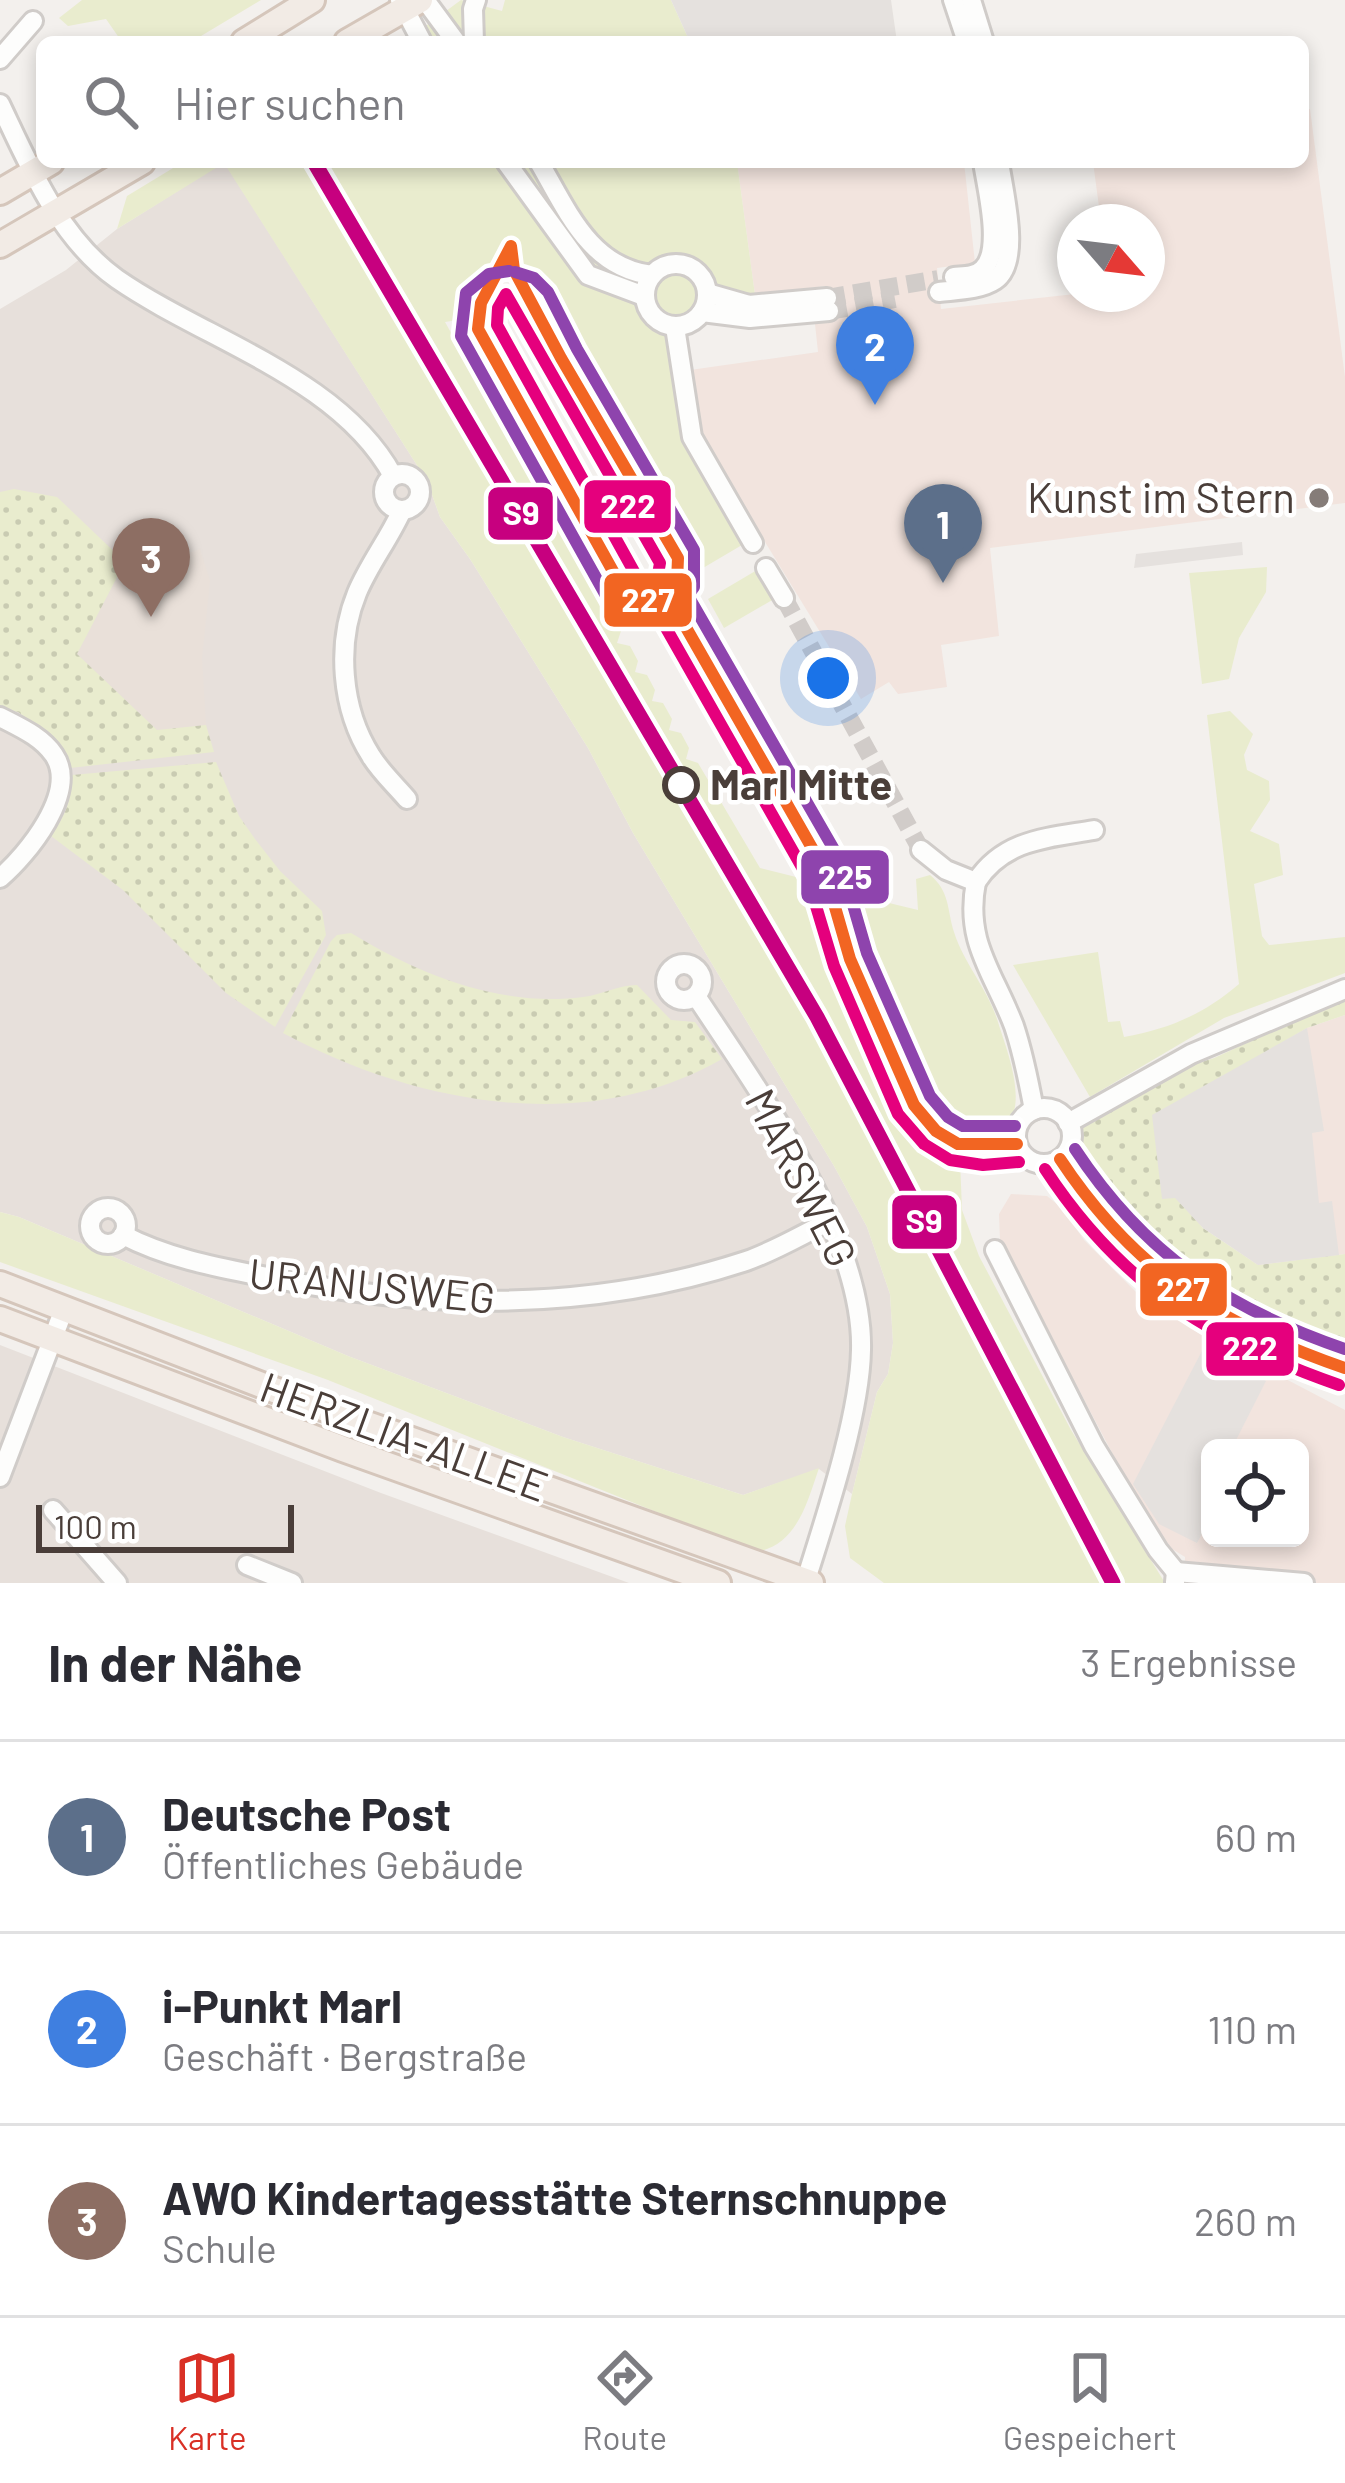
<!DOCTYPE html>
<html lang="de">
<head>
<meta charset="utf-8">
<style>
	body { margin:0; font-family:Barlow,sans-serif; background:#f2f2f3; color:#2b2b33 }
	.controls { position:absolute; right:36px; bottom:36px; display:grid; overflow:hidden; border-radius:18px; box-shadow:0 6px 18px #0003 }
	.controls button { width:108px; height:108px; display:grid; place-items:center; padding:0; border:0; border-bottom:3px solid #e1e1e2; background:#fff; color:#2b2b33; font:60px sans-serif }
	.compass { position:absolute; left:1057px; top:204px; width:108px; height:108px; border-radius:50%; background:#fff; box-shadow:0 6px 18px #0003; rotate:118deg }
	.scale { position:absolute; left:36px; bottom:30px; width:258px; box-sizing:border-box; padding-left:12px; border:6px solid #4a3e39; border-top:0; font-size:33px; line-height:42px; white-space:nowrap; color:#4a3e39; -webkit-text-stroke:9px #fff; paint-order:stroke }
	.you { position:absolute; left:828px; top:678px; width:42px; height:42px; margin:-30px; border:9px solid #fff; border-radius:50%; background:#1a73e8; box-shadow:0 0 0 18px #1a73e833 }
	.badge { display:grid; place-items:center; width:78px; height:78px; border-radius:50%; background:#d93025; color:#fff; font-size:39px; font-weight:700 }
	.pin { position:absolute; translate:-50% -99px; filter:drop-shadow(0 3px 6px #0008) }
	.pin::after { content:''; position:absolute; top:63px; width:42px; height:36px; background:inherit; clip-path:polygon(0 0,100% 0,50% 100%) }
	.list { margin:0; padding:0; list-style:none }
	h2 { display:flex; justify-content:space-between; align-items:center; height:156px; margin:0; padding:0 48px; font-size:51px }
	h2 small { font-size:39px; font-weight:400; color:#7c7c81 }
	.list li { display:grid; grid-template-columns:78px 1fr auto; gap:36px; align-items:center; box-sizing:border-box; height:192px; padding:0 48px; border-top:3px solid #e1e1e2 }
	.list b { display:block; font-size:45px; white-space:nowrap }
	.list p { margin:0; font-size:39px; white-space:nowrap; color:#7c7c81 }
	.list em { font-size:39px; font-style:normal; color:#7c7c81 }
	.icon { flex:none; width:66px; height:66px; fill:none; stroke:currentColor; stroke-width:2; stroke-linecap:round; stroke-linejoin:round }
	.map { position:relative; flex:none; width:1345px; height:1583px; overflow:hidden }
	.search { position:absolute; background:#fff; box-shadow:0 6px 18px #0003; left:36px; right:36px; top:36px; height:132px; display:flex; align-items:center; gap:30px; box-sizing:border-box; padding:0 42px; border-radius:18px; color:#7c7c81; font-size:45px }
	.sheet { height:732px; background:#fff }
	nav { display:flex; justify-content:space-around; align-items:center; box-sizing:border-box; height:168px; border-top:3px solid #e1e1e2; background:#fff; font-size:33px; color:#7c7c81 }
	nav a { display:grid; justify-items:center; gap:6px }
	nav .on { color:#d93025 }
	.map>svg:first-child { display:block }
	.residential { fill:#e7e0db }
	.commercial { fill:#f2e4de; fill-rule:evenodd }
	.education { fill:#e9e0d9 }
	.grass { fill:#e9ecce }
	.park { fill:url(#park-dots) }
	.parking { fill:#e5e1de }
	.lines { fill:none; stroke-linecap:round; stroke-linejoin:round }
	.minor-tunnel { stroke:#d1ccc9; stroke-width:18; stroke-dasharray:18 9; stroke-linecap:butt }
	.minor-casing { stroke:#d0ccc9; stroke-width:24 }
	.major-casing { stroke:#d5c6bb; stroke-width:30 }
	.minor { stroke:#fdfdfc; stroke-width:18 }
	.major { stroke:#f2ebe5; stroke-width:24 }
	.bus-1-casing { stroke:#fff; stroke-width:21 }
	.bus-2-casing { stroke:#fff; stroke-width:21 }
	.bus-3-casing { stroke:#fff; stroke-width:21 }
	.bus-1 { stroke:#f26522; stroke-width:12 }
	.bus-2 { stroke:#e5007d; stroke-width:12 }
	.bus-3 { stroke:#8e44ad; stroke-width:12 }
	.rail-1-casing { stroke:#fff; stroke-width:24 }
	.rail-1 { stroke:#c7007f; stroke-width:15 }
	.poi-dot { fill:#857c78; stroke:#fff; stroke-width:4.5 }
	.stop-dot { fill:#fff; stroke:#4a3e39; stroke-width:6 }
	.labels { text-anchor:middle; stroke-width:9; stroke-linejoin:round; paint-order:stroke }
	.poi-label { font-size:42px; fill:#4a3e39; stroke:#fff; text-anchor:end }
	.stop-label { font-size:42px; font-weight:bold; fill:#4a3e39; stroke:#fff; text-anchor:start }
	.street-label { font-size:42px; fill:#4a3e39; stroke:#fff }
	.line-badge { stroke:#fff; stroke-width:4.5 }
	.badge-label { font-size:33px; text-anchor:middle; font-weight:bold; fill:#fff }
</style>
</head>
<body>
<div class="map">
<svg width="1345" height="1583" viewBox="0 0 1345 1583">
	<defs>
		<pattern id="park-dots" width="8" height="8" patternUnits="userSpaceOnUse" patternTransform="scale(3)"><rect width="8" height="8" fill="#e9ecce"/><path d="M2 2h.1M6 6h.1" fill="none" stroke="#c9cbb2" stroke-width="1.8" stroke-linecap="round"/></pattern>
	</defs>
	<rect width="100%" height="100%" fill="#f3f0ed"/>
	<g class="residential">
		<path d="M224,162L427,481L440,517L470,559L588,748L633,833L834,1166L867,1227L890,1294L893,1343L888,1374L877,1392L852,1494L819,1469L743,1495L563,1437L348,1356L19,1217L0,1212V309L66,270L117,229Z"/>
		<path d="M0,1345L381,1493L629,1583H0Z"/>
	</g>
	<g class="commercial">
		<path d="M1310,109L1345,377V503L990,548L999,636L941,645L947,687L898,694L889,682L861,699L699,434L690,370L818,352L815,324L830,321L825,286L755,295L737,162H964L975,263L937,268L941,309L1075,294H1147V222H1101L1093,162H1303V110Z"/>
		<path d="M1345,1015V1254L1258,1265L1162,1199L1201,1090L1307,1028Z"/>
		<path d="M1011,1194L1047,1196L1063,1209L1084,1240L1136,1292L1200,1334L1345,1410V1583H1184L1185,1557L1172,1549L1160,1533L1119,1466L1000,1240L999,1214ZM1210,1448H1300V1538H1210Z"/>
	</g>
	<path class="education" d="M200,549L210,581L202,658L206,725L157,730L77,654L125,562L135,571Z"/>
	<g class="grass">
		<path d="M82,0H261L191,42H122L106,19L68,26L59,18Z"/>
		<path d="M461,0L502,11L505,0H671L690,42H404Z"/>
		<path d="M183,162H737L755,295L717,285L666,341L684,440L742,545L703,568L687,571L693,562L523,276L517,253L499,247L464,319L445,322L501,422L511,423L525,449L524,458C537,470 547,480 547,500L557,502L572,530L570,540L580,544L595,570L593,581L608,591L603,595L621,631L617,643L630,646L638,661L635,672L647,675L655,690L652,701L663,703L672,719L669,730L681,733L689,748L686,759L698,763L760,868L808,880L812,892L825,891L843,962L908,1109L921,1131L960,1160L962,1210L979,1256L1071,1430L1165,1583H884L850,1558L845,1526L852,1494L877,1392L888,1374L893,1343L890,1294L867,1227L834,1166L633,833L588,748L470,559L440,517L427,481L224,163L117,229L127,196Z"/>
		<path d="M1267,567L1266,592L1239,638L1229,679L1202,684L1189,573Z"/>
		<path d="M757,570L774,599L724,628L708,599Z"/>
		<path d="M1230,711L1253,734L1244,755L1247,770L1269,781L1270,800L1250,831L1279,844L1283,875L1254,884L1262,936L1269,945L1345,937V973L1224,1018L1090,1097L1013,965L1098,952L1108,1022L1120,1021L1124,1037C1169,1029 1204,1014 1239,984L1207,715Z"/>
		<path d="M783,745L860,880L889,903L918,910L916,879L930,875C950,891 947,910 954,932C964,964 988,989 998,1022C1007,1052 1037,1122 990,1136C976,1140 958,1137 947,1128C919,1107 834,920 848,889L834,851L776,747Z"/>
		<path d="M0,1212L19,1217L348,1356L563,1437L743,1495L819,1468C807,1503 797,1545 756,1552L328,1380L0,1262Z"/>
	</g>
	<g class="park">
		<path d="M14,489L57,497L125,562L77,654L157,730L206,725L214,752L70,768L48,734L18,712L0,709V492Z"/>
		<path d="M216,762L239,816L255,839L280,871L322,911L326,935L275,1027L226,993L123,890L51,836C65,816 72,800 72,775Z"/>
		<path d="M351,933C418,974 501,1008 583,997C601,995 619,985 637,985L671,1020L695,1022L722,1059C586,1137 415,1104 283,1033L331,941L337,935Z"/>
		<path d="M1345,998V1015L1307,1028L1201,1090L1175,1197L1203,1228L1258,1265L1345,1254V1343L1283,1340V1322L1228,1291L1226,1309C1187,1283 1054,1191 1079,1134C1087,1116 1115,1107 1131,1098C1158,1083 1184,1066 1214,1058Z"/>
	</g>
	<g class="parking">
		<path d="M671,0H891L897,42H690Z"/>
		<path d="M1242,542L1243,555L1134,568L1136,554Z"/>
		<path d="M1307,1028L1324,1131L1312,1133L1319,1203L1332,1201L1339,1255L1258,1265L1203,1228L1175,1198L1162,1199L1152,1115Z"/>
		<path d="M1206,1343L1266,1381L1232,1448H1210V1492L1202,1509L1210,1519L1197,1543L1159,1524L1133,1484Z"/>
	</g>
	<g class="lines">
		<g class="minor-tunnel">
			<path d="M827,298L938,279"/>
			<path d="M829,311L895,299"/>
			<path d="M784,598L921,850"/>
		</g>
		<defs>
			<g id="minor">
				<path d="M400,0L422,42"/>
				<path d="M425,0L456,42"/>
				<path d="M953,0L967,42"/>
				<path d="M971,0L984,42"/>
				<path d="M474,42L473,9L476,0"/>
				<path d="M0,59L33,21"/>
				<path d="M0,104C29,165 59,238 117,279C205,340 340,378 393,476"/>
				<path d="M506,162L588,275L644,296"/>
				<path d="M539,162C567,210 590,268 652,275"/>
				<circle cx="676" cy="295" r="31"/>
				<path d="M954,277C964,276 975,277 983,269C1003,250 987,189 983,162"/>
				<path d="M939,292C956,290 980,290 995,280C1022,262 1003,191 999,162"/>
				<path d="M707,293L749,305L827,298"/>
				<path d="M702,312L750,318L829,311"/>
				<path d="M675,327L692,437L753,543"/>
				<circle cx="402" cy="492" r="18"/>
				<path d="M402,510C389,539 369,564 357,593C336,644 341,709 371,756C380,771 395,785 407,799"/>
				<path d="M766,568L784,598"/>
				<path d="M0,717C19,727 41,736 54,755C79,792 27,855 0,878"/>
				<path d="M921,850L946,870L976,882C964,942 994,973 1014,1026C1023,1053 1029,1083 1034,1110"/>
				<path d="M976,882C1004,839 1048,838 1094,830"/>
				<circle cx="684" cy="982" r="18"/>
				<path d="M696,996C758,1090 864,1236 861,1350C860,1415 825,1519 805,1583"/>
				<circle cx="1044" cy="1136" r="28"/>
				<path d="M1068,1123L1191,1054L1345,989"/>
				<path d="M1060,1159C1125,1271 1225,1330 1345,1368"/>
				<circle cx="108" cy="1226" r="18"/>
				<path d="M123,1235C173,1261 228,1269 282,1280C438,1310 594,1311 746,1261C775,1251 803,1234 830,1221"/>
				<path d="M995,1250L1094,1446L1158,1550L1176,1572"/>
				<path d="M0,1477L64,1309"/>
				<path d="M53,1510L117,1583"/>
				<path d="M247,1565L292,1583"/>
				<path d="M1175,1582L1176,1572L1304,1583"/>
			</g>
			<g id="major">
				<path d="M244,42L312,0"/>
				<path d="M347,42L420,0"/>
				<path d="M0,192L51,162"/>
				<path d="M0,245L142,162"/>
				<path d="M0,1284L303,1401L811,1583"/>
				<path d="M0,1319L343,1449L718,1583"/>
			</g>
		</defs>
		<use href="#minor" class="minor-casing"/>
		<use href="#major" class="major-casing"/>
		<use href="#minor" class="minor"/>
		<use href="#major" class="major"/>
		<defs>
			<g id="bus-1">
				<path d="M511,246L514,270L561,358L678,558L677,582L668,596L644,601L624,591L478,329L481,303Z"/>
				<path d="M668,596L824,869L850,959L914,1105L936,1131L958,1144H1017"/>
				<path d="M1060,1159C1134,1271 1220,1325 1345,1368"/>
			</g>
			<g id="bus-2">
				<path d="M506,294L660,563L657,580L646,582L637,577L497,325L498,308Z"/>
				<path d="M653,605L807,876L834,966L898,1114L924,1144L950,1160L983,1165L1019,1162"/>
				<path d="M1045,1169C1121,1285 1210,1340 1339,1385"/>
			</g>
			<g id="bus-3">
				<path d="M509,271L489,274L466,293L461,336L609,601L641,619L675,613L694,587V550L577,349L548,292L534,278L515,272"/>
				<path d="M683,587L840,860L867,953L930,1096L948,1117L963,1126H1015"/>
				<path d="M1075,1149C1145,1255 1226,1308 1345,1349"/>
			</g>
		</defs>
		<use href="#bus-1" class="bus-1-casing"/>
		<use href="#bus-2" class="bus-2-casing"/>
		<use href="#bus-3" class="bus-3-casing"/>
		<use href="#bus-1" class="bus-1"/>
		<use href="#bus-2" class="bus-2"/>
		<use href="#bus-3" class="bus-3"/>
		<defs>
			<path id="rail-1" d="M314,162L817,1017L1113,1583"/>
		</defs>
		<use href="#rail-1" class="rail-1-casing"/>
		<use href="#rail-1" class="rail-1"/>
	</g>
	<circle class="poi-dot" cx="1319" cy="498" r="12"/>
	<circle class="stop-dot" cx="681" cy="785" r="16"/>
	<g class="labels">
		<g class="poi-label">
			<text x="1295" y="513">Kunst im Stern</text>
		</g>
		<g class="stop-label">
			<text x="710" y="800">Marl Mitte</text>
		</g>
		<g class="street-label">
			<text transform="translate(801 1178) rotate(63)" y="15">MARSWEG</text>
			<text transform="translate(372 1286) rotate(6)" y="15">URANUSWEG</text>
			<text transform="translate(404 1437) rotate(20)" y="15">HERZLIA-ALLEE</text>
		</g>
	</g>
	<g class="line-badge">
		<rect x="582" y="478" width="91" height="57" rx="12" fill="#e5007d"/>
		<rect x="486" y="485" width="69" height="57" rx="12" fill="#c7007f"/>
		<rect x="602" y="571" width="92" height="58" rx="12" fill="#f26522"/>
		<rect x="799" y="848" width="92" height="58" rx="12" fill="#8e44ad"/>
		<rect x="890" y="1193" width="69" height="58" rx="12" fill="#c7007f"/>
		<rect x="1138" y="1261" width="91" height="57" rx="12" fill="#f26522"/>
		<rect x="1204" y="1320" width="92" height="58" rx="12" fill="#e5007d"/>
	</g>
	<g class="badge-label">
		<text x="628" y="518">222</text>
		<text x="521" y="525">S9</text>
		<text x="648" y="612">227</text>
		<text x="845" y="889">225</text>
		<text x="924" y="1233">S9</text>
		<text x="1183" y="1301">227</text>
		<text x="1250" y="1360">222</text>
	</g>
</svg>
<div class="controls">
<button><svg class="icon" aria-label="locate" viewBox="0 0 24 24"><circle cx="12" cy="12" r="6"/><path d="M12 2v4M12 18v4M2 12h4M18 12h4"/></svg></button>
</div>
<svg class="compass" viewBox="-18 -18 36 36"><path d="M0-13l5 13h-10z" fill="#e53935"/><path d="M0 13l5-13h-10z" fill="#7c7c81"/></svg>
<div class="scale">100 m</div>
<div class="you"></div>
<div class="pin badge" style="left:943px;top:583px;background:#5c6f8a">1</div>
<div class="pin badge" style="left:875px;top:405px;background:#3f7fe0">2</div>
<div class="pin badge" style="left:151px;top:617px;background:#8d6e63">3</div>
<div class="search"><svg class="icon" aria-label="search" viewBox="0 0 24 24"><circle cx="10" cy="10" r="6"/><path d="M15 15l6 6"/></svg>Hier suchen</div>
</div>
<section class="sheet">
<h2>In der Nähe<small>3 Ergebnisse</small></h2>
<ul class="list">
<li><span class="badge" style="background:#5c6f8a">1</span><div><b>Deutsche Post</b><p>Öffentliches Gebäude</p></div><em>60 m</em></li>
<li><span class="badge" style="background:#3f7fe0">2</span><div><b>i-Punkt Marl</b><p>Geschäft · Bergstraße</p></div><em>110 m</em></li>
<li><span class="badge" style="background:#8d6e63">3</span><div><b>AWO Kindertagesstätte Sternschnuppe</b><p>Schule</p></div><em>260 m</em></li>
</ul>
</section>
<nav>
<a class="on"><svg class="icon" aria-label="map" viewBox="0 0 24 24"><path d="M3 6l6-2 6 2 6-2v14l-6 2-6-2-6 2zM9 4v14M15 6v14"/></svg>Karte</a>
<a><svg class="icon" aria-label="directions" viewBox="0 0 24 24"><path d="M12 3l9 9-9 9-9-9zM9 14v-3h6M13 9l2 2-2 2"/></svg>Route</a>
<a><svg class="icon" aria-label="saved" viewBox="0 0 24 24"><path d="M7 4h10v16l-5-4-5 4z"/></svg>Gespeichert</a>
</nav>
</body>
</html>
